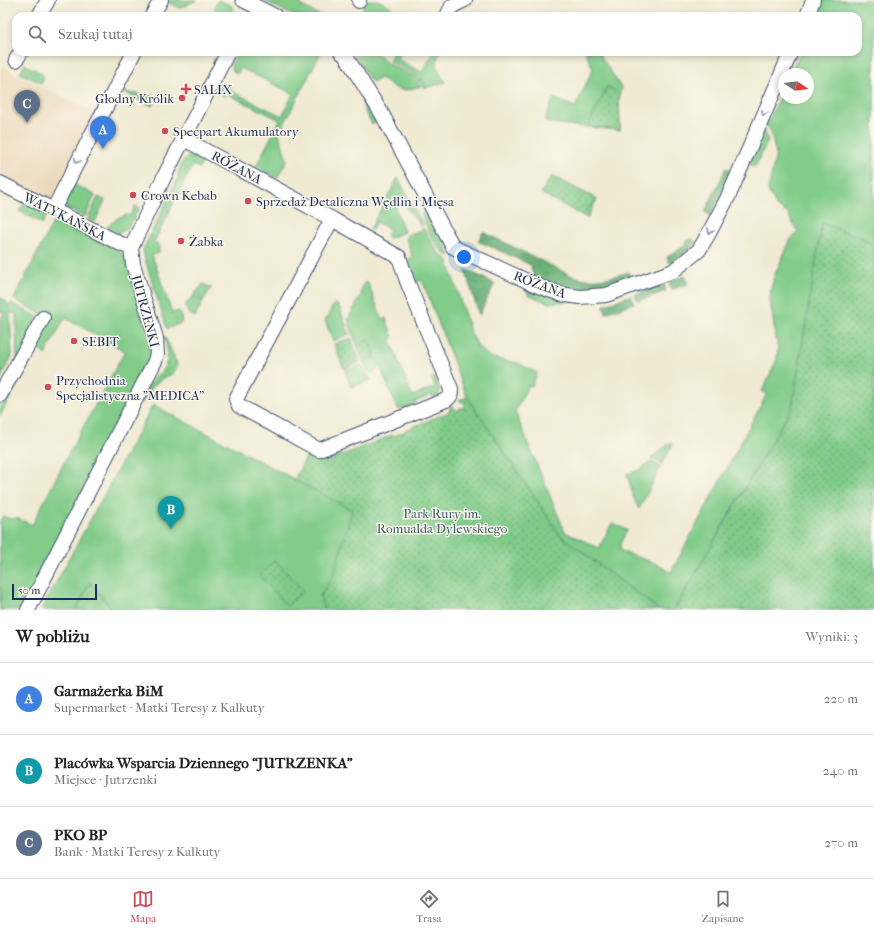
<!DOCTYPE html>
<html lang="pl">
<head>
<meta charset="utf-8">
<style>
	body { margin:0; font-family:"IM FELL French Canon",serif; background:#f6f6f6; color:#222 }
	.compass { position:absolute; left:778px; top:68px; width:36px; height:36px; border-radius:50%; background:#fff; box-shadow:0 2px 6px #0003; rotate:103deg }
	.scale { position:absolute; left:12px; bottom:10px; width:85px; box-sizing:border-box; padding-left:4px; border:2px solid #1b2f5e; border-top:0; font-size:11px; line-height:14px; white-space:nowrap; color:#1b2f5e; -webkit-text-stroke:3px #fbf7ec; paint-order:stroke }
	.you { position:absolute; left:464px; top:257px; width:14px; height:14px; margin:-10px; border:3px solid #fff; border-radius:50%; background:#1a73e8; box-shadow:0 0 0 6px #1a73e833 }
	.badge { display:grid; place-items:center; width:26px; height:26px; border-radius:50%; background:#d1495b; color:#fff; font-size:13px; font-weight:700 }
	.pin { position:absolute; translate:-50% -33px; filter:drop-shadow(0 1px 2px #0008) }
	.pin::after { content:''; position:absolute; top:21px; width:14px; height:12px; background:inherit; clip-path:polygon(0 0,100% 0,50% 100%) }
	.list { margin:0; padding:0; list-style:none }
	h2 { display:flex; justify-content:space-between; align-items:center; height:52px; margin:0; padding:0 16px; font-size:17px }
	h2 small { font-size:13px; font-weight:400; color:#767676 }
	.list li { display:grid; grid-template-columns:26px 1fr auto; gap:12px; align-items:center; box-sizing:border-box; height:72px; padding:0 16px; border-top:1px solid #e0e0e0 }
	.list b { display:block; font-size:15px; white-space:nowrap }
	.list p { margin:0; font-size:13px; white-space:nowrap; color:#767676 }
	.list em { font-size:13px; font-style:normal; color:#767676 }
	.icon { flex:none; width:22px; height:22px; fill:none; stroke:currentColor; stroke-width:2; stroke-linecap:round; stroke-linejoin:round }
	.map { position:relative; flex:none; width:874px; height:610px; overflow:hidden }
	.search { position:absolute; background:#fff; box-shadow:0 2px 6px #0003; left:12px; right:12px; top:12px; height:44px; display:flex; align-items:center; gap:10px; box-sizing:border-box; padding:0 14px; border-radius:12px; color:#767676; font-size:15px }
	.sheet { height:268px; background:#fff }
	nav { display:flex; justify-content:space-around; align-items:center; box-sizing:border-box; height:56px; border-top:1px solid #e0e0e0; background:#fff; font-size:11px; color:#767676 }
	nav a { display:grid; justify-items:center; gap:2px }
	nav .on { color:#d1495b }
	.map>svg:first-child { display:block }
	.built { fill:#ebd8ba }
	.grass { fill:#81cc89; stroke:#4e7e74 }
	.forest { fill:url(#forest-crowns); stroke:#42706a }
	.park { fill:url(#park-dots); stroke:#4e7e74 }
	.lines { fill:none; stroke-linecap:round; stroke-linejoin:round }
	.minor-casing { stroke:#3b4b6f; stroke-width:16 }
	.minor { stroke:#fff; stroke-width:14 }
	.oneway { stroke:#8d97ae }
	.poi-dot { fill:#d1495b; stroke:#fbf7ec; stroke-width:1.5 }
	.labels { text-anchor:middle; stroke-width:3; stroke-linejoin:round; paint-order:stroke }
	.poi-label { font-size:13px; fill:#1b2f5e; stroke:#fbf7ec; text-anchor:start }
	.street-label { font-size:13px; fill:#1b2f5e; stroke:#fbf7ec }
	.park-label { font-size:13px; fill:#3a5e6b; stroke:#fbf7ec }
</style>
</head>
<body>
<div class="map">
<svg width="874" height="610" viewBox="0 0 874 610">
	<defs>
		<pattern id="forest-crowns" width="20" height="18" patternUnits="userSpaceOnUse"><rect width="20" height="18" fill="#68b075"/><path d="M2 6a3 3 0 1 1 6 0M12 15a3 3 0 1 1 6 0" fill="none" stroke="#559063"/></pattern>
		<pattern id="park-dots" width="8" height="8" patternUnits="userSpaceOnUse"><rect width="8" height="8" fill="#81cc89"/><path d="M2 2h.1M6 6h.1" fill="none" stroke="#69a673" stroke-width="1.8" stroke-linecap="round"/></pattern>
	</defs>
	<rect width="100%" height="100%" fill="#fbf7ec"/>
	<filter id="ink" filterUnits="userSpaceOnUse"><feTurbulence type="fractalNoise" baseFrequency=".025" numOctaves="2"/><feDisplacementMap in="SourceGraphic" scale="8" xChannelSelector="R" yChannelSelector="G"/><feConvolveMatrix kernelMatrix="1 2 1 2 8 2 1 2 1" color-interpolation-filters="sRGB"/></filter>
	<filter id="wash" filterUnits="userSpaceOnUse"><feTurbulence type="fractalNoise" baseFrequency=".012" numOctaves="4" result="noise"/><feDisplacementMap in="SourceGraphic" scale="16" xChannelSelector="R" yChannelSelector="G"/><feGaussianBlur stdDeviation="0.9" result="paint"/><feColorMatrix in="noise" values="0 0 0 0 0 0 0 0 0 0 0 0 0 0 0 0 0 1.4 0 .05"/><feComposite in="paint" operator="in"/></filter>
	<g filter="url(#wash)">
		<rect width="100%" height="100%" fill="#f0ead2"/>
		<path class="built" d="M2,67L95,113L49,204L0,178V71Z"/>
		<g class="grass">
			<path d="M170,0H197L180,8L169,3Z"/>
			<path d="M218,0L232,6L235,12L233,16H212L216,9L214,8Z"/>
			<path d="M265,0H302L300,5L321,16H294L267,2Z"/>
			<path d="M367,0H378L391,7L386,16H359Z"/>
			<path d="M820,0H874V490L764,455L674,610H659L560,535L467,397L422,280L414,283L407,263L412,255L406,238L407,235L424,229L438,253L447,259L470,331L479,348L492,358L518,363L537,373L532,386H528L515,412L565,532L599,548L612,523L627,530L620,544V551L654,563L671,572L767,394L762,391L776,362L778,350L770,301L771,289L775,274L791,239L798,232L787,213L776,206L768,190L776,154L770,130L766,126L784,87V98H808V74H790L800,52H858V16H816Z"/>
			<path d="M238,52H321L279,134L287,160L277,178L256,166L280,120L227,94L225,97L217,92L219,86L222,84L231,87L229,90L282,116L293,94L241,68L237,74L233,71L231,65Z"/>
			<path d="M353,52H377L387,63L419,78L421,86C397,93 401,91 380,78L374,82L371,81Z"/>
			<path d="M393,52H400L397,59L422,72L434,52H440C434,65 438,72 446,82L424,88L421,77L389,61Z"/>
			<path d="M585,52H598L622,89L619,94L620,130L574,126L545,122L548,111L554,98L575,107L593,69Z"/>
			<path d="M123,92L152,96L157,99L152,106Z"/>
			<path d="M363,93L380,120L372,124L365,112L360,94Z"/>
			<path d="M764,130L768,140L755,167L749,164Z"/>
			<path d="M192,155L202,160L203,163L199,168L193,165L154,242L159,245V253L152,255L172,313L179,311L182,320L181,323L167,329L144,256L143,250L178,178C177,169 183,157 192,155Z"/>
			<path d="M398,178L423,225L421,226L404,204C401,201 398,201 396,204V209L404,232L390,238L386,237L390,229L376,222L372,230L370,229Z"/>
			<path d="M73,184L95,195L85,217L66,208L64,203Z"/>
			<path d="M98,197L105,200L95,222L88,219Z"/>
			<path d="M25,201L47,213L43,223H41L19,211Z"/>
			<path d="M135,206L139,208C133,218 130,231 117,233L107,227L118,218L127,215L130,216Z"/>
			<path d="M428,211L450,256C436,252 427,227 421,214Z"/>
			<path d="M56,217L122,253L126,257L152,346L151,356L22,610H0V521L3,516L10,519L17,518L32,525L68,455L125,351L65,318L45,355L35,344L48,318L14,299Z"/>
			<path d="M366,281L368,283L382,319L386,318L393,338L390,339L412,396L435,387L432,379L435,377L440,391L438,396L433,398L432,395L415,402L416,404L399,410L397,407L380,367L372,374L367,370L363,361L375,356L369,341L357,345L348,320L362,293L360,292Z"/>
			<path d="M530,287L580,301L549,303L527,294Z"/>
			<path d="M193,296L203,301L195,317L188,313L185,306Z"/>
			<path d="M0,298L5,300L9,306L11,303L38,317L17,364L16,314L10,312L12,356L0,380V321L5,312H0Z"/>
			<path d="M334,304L339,306L349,334L333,341L325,321Z"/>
			<path d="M165,336L177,364L176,369C172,376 164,377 158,382C151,388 147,395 142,403L140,402L151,381L162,371L167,362L168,353L164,337Z"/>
			<path d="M29,351L34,353L0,416V405Z"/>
			<path d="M361,365L371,380L351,387L345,371Z"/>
			<path d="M153,405L353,510L333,576L320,596L324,610H41Z"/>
			<path d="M670,443L673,444L662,464L651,458Z"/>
			<path d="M652,462L661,467L639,509L633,496L627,474L642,469L644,466Z"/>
		</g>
		<g class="forest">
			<path d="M726,168L733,171L711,216L705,212Z"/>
			<path d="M483,232L568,274C592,283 605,279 629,272L631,279C609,287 586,294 562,288C552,285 543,280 533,276L531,265L478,241Z"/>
			<path d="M690,238L696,242C689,251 680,258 669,263L667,257L682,248Z"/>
			<path d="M465,269L494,283V285L479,315Z"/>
			<path d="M685,276L688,284L671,290L669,282Z"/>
			<path d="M664,284L666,291L638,301L635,294Z"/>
			<path d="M631,295L634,303L606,313L603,306Z"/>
		</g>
		<g class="park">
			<path d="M25,64L41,73L44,78L41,83L20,73Z"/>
			<path d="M607,87H609L619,94L620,130L588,127Z"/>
			<path d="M552,176L597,199L587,218L541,193Z"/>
			<path d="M822,223L865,239L874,245V610H674L792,407Z"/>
			<path d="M203,284L211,288L203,301L193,296Z"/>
			<path d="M351,338L360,362L344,369L334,344Z"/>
			<path d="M369,340L375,357L363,361L357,345Z"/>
			<path d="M467,397L560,535L659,610H324L320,596L333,576L352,510L294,480L309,452L318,458L325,456L332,459L392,435L393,436L406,431L405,430L449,412L451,406L458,411L461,407L463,409L466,404L459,400Z"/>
			<path d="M275,560L303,591L287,606L259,575Z"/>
			<path d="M90,582L113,610H76Z"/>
		</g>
	</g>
	<g filter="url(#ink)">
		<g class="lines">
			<defs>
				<g id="minor">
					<path d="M243,0L275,16"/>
					<path d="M359,1V0"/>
					<path d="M39,16L48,0"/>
					<path d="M152,16L161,0"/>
					<path d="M447,16L452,6L465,0"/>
					<path d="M807,16L813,0"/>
					<path d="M341,52L345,55L382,114L453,247L538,286L560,294L580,297L606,295L673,271L699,250L709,233L729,195L791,52"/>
					<path d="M16,60L21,52"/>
					<path d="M184,139L332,219"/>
					<path d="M0,183L123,245L131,248"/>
					<path d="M53,210L134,52"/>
					<path d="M332,219L399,257L407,281L451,389C451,395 451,397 446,400L319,450L239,406L236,399Z"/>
					<path d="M0,395L43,318"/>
					<path d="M28,610L155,361L157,354L156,338L133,264L131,248L164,177L228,52"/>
				</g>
			</defs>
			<use href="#minor" class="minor-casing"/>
			<use href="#minor" class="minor"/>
		</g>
		<defs><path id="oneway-chevron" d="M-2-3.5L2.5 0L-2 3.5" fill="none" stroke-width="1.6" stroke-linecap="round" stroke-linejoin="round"/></defs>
		<g class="oneway">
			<use href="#oneway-chevron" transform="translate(764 113) rotate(113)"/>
			<use href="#oneway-chevron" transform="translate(77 161) rotate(117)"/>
			<use href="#oneway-chevron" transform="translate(710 231) rotate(119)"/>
		</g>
	</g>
	<g class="poi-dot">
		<path d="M184 83h4v4h4v4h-4v4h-4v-4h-4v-4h4z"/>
		<circle cx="182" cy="98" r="4"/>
		<circle cx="165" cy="131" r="4"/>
		<circle cx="133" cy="195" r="4"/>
		<circle cx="248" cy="201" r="4"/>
		<circle cx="181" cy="241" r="4"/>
		<circle cx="74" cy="341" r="4"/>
		<circle cx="48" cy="387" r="4"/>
	</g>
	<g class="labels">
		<g class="poi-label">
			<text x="194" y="94">SALIX</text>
			<text x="174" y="103" text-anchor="end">Głodny Królik</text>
			<text x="173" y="136">Specpart Akumulatory</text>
			<text x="141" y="200">Crown Kebab</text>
			<text x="256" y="206">Sprzedaż Detaliczna Wędlin i Mięsa</text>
			<text x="189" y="246">Żabka</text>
			<text x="82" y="346">SEBIT</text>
			<text x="56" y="385">Przychodnia<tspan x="56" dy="15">Specjalistyczna "MEDICA"</tspan></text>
		</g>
		<g class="street-label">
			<text transform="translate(237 167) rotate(28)" y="5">RÓŻANA</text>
			<text transform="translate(65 216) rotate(27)" y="5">WATYKAŃSKA</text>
			<text transform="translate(540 284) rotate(20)" y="5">RÓŻANA</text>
			<text transform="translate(146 311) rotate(75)" y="5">JUTRZENKI</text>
		</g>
		<g class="park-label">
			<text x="442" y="518">Park Rury im.<tspan x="442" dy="15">Romualda Dylewskiego</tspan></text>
		</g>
	</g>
</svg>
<svg class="compass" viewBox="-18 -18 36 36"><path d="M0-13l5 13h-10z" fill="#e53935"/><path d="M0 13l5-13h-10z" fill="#767676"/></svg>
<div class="scale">50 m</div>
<div class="you"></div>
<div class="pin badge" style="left:103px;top:149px;background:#3f7fe0">A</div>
<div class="pin badge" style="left:171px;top:529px;background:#0f9aa8">B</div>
<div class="pin badge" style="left:27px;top:123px;background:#5c6f8a">C</div>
<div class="search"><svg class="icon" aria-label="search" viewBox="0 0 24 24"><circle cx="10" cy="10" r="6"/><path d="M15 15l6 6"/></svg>Szukaj tutaj</div>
</div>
<section class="sheet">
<h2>W pobliżu<small>Wyniki: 3</small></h2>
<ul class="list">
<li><span class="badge" style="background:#3f7fe0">A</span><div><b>Garmażerka BiM</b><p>Supermarket · Matki Teresy z Kalkuty</p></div><em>220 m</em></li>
<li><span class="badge" style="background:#0f9aa8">B</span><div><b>Placówka Wsparcia Dziennego “JUTRZENKA”</b><p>Miejsce · Jutrzenki</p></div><em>240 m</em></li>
<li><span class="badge" style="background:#5c6f8a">C</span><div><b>PKO BP</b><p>Bank · Matki Teresy z Kalkuty</p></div><em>270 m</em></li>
</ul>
</section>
<nav>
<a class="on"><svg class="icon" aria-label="map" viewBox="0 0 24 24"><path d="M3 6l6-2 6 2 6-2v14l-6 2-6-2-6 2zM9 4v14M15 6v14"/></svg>Mapa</a>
<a><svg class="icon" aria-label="directions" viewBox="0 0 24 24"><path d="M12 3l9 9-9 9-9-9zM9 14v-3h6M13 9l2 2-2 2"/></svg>Trasa</a>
<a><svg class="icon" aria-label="saved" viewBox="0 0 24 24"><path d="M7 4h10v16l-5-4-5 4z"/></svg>Zapisane</a>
</nav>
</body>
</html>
